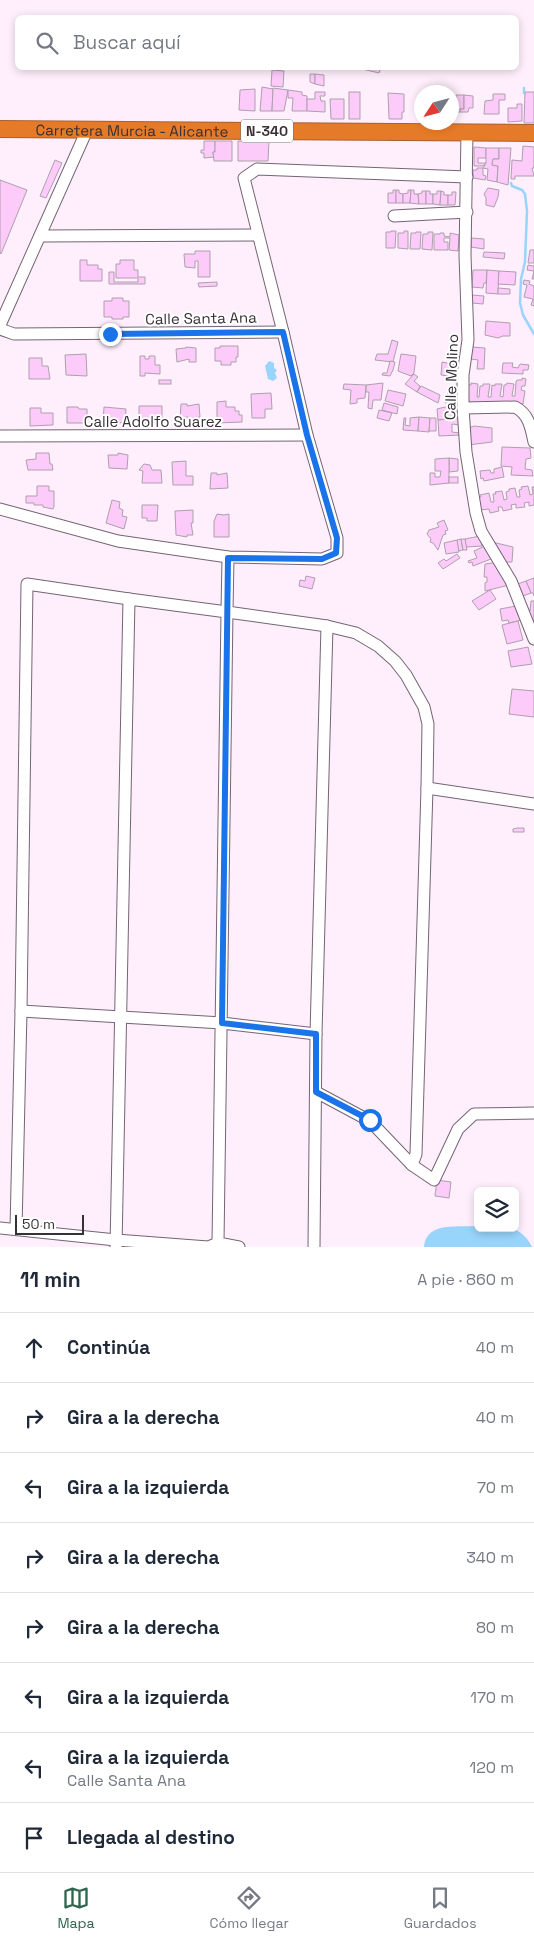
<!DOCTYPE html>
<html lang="es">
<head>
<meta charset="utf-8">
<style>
	:root { --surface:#fff; --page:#f6f6f7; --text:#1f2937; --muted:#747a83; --line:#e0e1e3; --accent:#2d664f }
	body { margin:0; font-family:"Space Grotesk",sans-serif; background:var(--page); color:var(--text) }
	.controls { position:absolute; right:15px; bottom:15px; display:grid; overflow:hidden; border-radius:8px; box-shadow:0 2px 8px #0003 }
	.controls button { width:45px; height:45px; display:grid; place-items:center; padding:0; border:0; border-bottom:1px solid var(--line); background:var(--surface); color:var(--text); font:25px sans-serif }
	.compass { position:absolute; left:414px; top:85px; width:45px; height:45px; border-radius:50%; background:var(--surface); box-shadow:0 2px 8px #0003; rotate:234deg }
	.scale { position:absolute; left:15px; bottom:12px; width:69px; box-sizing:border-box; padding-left:5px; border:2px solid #373136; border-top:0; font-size:14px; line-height:18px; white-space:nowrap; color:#373136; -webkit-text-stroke:4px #fff; paint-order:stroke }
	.stop { position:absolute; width:15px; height:15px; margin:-11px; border:4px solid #1a73e8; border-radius:50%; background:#fff }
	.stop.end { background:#1a73e8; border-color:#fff; box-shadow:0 1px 5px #0008 }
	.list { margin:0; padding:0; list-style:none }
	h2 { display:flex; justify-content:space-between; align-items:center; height:65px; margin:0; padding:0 20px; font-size:21px }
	h2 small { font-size:16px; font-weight:400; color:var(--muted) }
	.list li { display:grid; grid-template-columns:32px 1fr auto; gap:15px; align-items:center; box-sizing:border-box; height:70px; padding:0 20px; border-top:1px solid var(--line) }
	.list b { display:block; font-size:19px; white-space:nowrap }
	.list p { margin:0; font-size:16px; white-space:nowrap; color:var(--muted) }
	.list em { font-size:16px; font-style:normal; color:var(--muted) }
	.icon { flex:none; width:28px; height:28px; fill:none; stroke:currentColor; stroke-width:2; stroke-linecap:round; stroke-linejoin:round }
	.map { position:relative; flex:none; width:534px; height:1247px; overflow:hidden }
	.search { position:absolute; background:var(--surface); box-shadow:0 2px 8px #0003; left:15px; right:15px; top:15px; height:55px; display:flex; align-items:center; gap:12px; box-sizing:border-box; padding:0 18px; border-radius:8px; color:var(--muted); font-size:19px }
	.sheet { height:625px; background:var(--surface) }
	nav { display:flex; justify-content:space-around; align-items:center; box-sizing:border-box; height:70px; border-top:1px solid var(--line); background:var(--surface); font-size:14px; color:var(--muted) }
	nav a { display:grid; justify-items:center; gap:2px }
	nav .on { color:var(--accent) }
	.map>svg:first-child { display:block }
	.water { fill:#99d4fa }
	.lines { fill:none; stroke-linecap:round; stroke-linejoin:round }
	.stream { stroke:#99d4fa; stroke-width:2.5 }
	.building { fill:#fccbf9; stroke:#ae9fad }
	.minor-casing { stroke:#736572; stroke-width:13 }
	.highway-casing { stroke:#a8602e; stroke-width:18 }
	.minor { stroke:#fff; stroke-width:11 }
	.highway { stroke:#e57a29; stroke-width:16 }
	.route { stroke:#1a73e8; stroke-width:6 }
	.labels { text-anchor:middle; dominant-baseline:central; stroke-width:4; stroke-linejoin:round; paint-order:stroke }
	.shield { fill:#fff; stroke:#736f72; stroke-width:1 }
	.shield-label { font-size:14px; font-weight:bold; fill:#373136 }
	.street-label { font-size:15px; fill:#373136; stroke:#fff }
</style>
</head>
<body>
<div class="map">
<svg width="534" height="1247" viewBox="0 0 534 1247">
	<rect width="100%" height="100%" fill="#ffeffd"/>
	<g class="water">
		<polygon points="269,361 274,363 274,368 277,370 275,373 277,378 273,381 268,379 265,366"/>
		<path d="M 474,1226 L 478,1226 L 478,1228 C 501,1228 520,1222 532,1247 L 424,1247 C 426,1222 456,1227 474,1226 Z"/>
	</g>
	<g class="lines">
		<g class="stream">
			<polyline points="524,93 524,88"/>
			<polyline points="511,183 512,186 522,190 525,194 527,211 525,262 521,279 520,303 523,315 534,334"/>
		</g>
	</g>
	<g class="building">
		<polygon points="358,68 381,68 379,73"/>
		<polygon points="272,70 284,71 283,87 271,86"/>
		<polygon points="310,74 315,74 315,84 310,82"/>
		<polygon points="315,74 324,75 324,86 315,84"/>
		<polygon points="262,87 273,89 272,111 260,111"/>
		<polygon points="273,88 288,90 284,111 272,111"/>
		<polygon points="255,89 255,111 239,110 240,90"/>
		<polygon points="288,90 302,92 302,95 307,96 307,111 292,111 293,98 288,98"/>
		<polygon points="315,92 325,92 325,96 320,96 321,101 325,101 325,112 307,111 307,99 315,99"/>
		<rect x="349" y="92" width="11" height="27"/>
		<polygon points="525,92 534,92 534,123 524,123"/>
		<polygon points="388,93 404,94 404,112 402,112 402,119 389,119"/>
		<polygon points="493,94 505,94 505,100 499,100 499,114 484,114 485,101 493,100"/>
		<polygon points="456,95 464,95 464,109 460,109 460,112 456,112"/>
		<polygon points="464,95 473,96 473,108 469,108 468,112 460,112 460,109 464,109"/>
		<rect x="419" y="96" width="3" height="17"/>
		<polygon points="330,99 344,99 344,119 331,119"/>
		<polygon points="517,104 522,104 522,121 508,122 508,108 517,108"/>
		<polygon points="204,141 215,141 215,152 213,152 214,157 204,158 204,153 201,153 201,150 204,150"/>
		<polygon points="215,141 232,141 232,161 214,161 213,152 215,152"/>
		<polygon points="238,141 269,141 268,161 238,161"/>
		<polygon points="523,146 534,147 534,168 532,168 534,176 515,176 515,179 511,179 512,160 522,161"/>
		<polygon points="474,147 486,148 486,158 478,158 478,163 486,163 483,166 474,166"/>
		<polygon points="486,148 499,148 499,159 493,159 492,165 498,166 497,182 487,180 488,169 483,168 486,163"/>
		<polygon points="499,148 511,148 508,185 497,182 498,166 492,165 493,159 499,159"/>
		<polygon points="55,160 62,163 46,198 40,196"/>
		<polygon points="477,168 483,168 483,175 486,176 485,180 473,178 473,170 477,170"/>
		<polygon points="0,180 27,190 1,254 0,253"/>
		<polygon points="488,188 499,190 498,197 494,207 486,205 486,198 484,194"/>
		<polygon points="393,190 396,190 396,203 388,203 388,193 393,193"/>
		<polygon points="396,190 399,190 399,193 403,194 403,203 396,203"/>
		<polygon points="408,190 411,190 410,203 403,203 403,194 408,193"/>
		<polygon points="411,190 414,190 414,194 418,194 419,204 410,203"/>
		<polygon points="422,191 426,191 426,204 419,204 418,194 422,193"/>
		<polygon points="426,191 430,191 430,194 433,194 433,204 426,204"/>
		<polygon points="437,191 441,191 440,205 433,204 433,194 437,194"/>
		<polygon points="441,191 444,192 444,195 448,195 448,205 440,205"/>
		<polygon points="452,192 456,192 455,205 448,205 448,195 452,195"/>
		<polygon points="391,231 396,231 395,248 386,248 386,232 391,232"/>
		<polygon points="404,231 408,231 408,249 398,248 398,233 404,233"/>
		<polygon points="416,232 421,232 420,249 410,249 411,233 416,233"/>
		<polygon points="428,232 433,232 432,250 422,249 423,234 428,234"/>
		<polygon points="440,233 444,233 444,236 450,237 450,233 459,235 458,251 449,250 450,238 444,238 444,242 448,242 448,250 434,250 434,234 440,234"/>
		<polygon points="471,238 484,239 484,249 471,247"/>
		<polygon points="530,250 534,250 534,263 528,263"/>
		<polygon points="195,251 210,251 210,277 198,277 198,261 195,261 195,268 185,267 184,254 195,254"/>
		<polygon points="484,252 505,253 504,259 483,257"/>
		<polygon points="80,260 87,260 87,265 98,265 98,269 102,269 102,281 80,281"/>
		<polygon points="120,260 134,260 134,270 138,270 138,277 145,277 145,284 109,284 109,272 114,272 114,282 138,282 138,278 116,278 116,264 120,264"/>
		<polygon points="528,265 534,266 534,279 532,279 534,271 527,270"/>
		<polygon points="473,270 487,270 486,283 484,283 483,288 472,287"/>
		<polygon points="487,270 499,271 498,294 486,293"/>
		<polygon points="499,271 516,272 515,285 498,284"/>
		<polygon points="524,280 530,281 529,284 534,286 534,306 531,305 533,299 524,297 527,285 523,284"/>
		<polygon points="217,282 217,286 199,287 198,283"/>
		<polygon points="498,288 510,289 510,294 498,294"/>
		<polygon points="472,295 484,296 483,304 472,303"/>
		<polygon points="112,298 123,298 123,301 129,301 129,317 123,317 123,319 112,319 112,317 104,317 104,301 112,301"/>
		<polygon points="486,321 510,323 510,336 503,336 498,338 485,335"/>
		<polygon points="392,340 398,342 393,362 375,360 377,354 388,354"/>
		<polygon points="220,346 238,346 238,357 236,357 236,362 231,362 231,365 221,365 221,361 215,361 215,348 220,348"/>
		<polygon points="186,347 196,348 196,362 189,362 189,359 177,362 176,349 186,348"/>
		<polygon points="472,347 485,348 484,369 477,369 478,360 471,359"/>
		<polygon points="86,354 87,376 66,375 65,355"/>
		<polygon points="401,354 416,356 414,373 411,376 398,371"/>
		<polygon points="140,356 145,356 145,359 149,359 149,356 155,356 155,365 160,365 160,374 145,373 145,376 140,376"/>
		<polygon points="29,358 42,358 42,366 48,366 50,379 29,379"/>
		<polygon points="390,361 395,362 393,370 390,376 382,375 383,373 387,373"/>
		<polygon points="442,362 457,365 456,377 441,375"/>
		<polygon points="503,363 513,363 512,367 518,368 520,364 529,365 528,370 523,370 523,374 502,373"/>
		<polygon points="414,374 418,377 414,381 420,386 417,392 405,384"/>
		<polygon points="522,378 526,379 525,386 522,386 521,390 525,391 523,404 471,404 468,399 468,385 471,385 471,383 478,384 477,397 479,397 480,386 483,386 483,384 490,384 488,397 491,397 492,385 495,386 495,384 502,384 500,396 503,397 504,385 506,385 507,383 514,384 512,396 515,396 516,382 517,380 522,380"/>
		<rect x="159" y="380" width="12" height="4"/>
		<polygon points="383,383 381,400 373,400 372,409 368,408 369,392 366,392 366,385"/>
		<polygon points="344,384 366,385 365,398 357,399 357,403 350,404 351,390 343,389"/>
		<polygon points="421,386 440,395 438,403 417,392"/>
		<polygon points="388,390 406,394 403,406 385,401"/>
		<polygon points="448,392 459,397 458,400 445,403"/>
		<polygon points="271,393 272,409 265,409 265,418 252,418 251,394"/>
		<polygon points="226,401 226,407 235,407 235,411 239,411 239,415 242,415 242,422 217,423 217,402"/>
		<polygon points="384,403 398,407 397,414 382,410"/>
		<polygon points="181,404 187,404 187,406 199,404 200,417 188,419 188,417 180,418"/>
		<polygon points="139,406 162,406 162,424 154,424 154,426 149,426 149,424 139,424"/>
		<polygon points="67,407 78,407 79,409 87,409 87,423 67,423"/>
		<polygon points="104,407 126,409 125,423 103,422"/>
		<polygon points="445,407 460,408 459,418 438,420 437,409"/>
		<polygon points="30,408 41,408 41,413 53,413 53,425 30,426"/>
		<polygon points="379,410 392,413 389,421 377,418"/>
		<polygon points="419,417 418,431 403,430 404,418 406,418 405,425 410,426 410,418"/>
		<polygon points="419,417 430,418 429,432 418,431"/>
		<polygon points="430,418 436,418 436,431 429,431"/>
		<polygon points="459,418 460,425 452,424 452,432 460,433 460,435 439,436 438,420"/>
		<polygon points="474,426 492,428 492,442 468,445 469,428"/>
		<polygon points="502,447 530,448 531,458 526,459 525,469 532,470 533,476 511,475 512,467 501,466"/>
		<polygon points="36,453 49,453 50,464 52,464 53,470 28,470 26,460 36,459"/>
		<polygon points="118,453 128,455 127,469 109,468 108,455 118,455"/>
		<polygon points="449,458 458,459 458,471 449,472"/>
		<polygon points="449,458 449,483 430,485 430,473 435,473 435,477 440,477 441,471 435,471 435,459"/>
		<polygon points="186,461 186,476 193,476 193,485 173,485 172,462"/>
		<polygon points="144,464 150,465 152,470 161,470 162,483 142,483 143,471 139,470"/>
		<polygon points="502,467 504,477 484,481 483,478 481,479 480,471 490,470 491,473 494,473 494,469"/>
		<polygon points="211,473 217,473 217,475 227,473 228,488 210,489"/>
		<rect x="449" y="477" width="9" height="6"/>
		<polygon points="37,486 49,486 49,491 54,491 54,507 53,509 43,507 43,505 34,505 34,503 26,503 26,496 37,496"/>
		<polygon points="528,486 530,495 533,494 532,487 534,487 534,505 529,506 529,502 524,503 525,507 516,508 516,504 511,505 512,509 503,511 502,507 498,507 499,511 490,513 489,509 480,510 478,497 481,497 480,495 489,493 491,502 494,502 493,494 496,494 495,492 502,491 504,500 507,499 506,492 509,491 509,489 515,488 517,497 520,497 519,490 522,489 521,487"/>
		<polygon points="112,500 120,502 119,508 123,510 122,516 127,517 124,529 106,523"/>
		<polygon points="142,505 158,505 157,521 147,521 147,518 142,518"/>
		<polygon points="193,510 193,523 191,523 193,535 187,535 187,537 176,535 175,511"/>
		<polygon points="217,514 224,515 229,514 229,537 214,537 214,521"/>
		<polygon points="444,520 448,530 445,531 446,534 443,535 438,550 433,543 430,542 431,539 427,534 429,530 439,527 437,523"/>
		<polygon points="480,536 482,546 466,547 465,539"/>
		<polygon points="461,539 463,550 458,551 457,540"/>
		<polygon points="461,539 465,539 467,550 463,550"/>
		<polygon points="457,540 459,552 446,554 444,543"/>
		<polygon points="492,542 513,547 512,562 501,562"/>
		<polygon points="485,546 491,559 473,566 472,562 469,563 468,561 477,558 474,551"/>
		<polygon points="457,554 460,558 443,569 438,563 444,559 446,561"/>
		<polygon points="492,563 497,564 500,574 504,574 509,585 485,591 485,583 487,582 487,577 484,577 485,564"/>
		<polygon points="306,576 315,578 312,589 299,586 300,580 305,581"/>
		<polygon points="534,578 534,596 533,593 531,593 526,581"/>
		<polygon points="526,581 531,593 520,597 515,585"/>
		<polygon points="490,590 496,599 479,610 472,601"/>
		<polygon points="531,601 534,601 534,621 531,620 524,611 530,611"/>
		<polygon points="516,606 518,615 520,615 522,620 509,623 508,620 502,621 500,609"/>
		<polygon points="518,621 523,640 507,644 502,625"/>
		<polygon points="528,647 532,664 511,667 508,651"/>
		<polygon points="512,689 534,691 534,717 509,714"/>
		<polygon points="517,828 524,828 524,832 513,832 513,829"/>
		<polygon points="437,1180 451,1182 449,1198 435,1196"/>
	</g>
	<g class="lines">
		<defs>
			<g id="minor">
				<polyline points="467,132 465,255 468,340 463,375 463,408 466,452 476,513 481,531 511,581 534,639"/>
				<polyline points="394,216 467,212"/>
				<polyline points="40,236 257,235"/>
				<polyline points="0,325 87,130"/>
				<polyline points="0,329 14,334 283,332"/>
				<path d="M 463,408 L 515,407 C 529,414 531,428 534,442"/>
				<polyline points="0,436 307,435"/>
				<polyline points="0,509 118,541 228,557 322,559 337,553 337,538 307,435 283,332 244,178 257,169 467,177"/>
				<polyline points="228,557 227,612 327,626 356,633 378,646 395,661 406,675 424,707 428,724 427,788 534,804"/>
				<polyline points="427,788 416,1154 412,1165 434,1180 458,1129 474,1114 534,1113"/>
				<polyline points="21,1011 222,1023 316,1034"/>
				<polyline points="316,1092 370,1121 412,1165"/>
				<polyline points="0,1228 116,1240 208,1247 218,1243 218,1247"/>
				<polyline points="16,1229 21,1011 27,584 129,599"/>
				<polyline points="116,1247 129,599 227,612 218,1243 239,1247"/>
				<polyline points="314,1247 316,1034 327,626"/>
			</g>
			<g id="highway">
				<path id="s1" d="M 0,129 L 534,133"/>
			</g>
		</defs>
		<use href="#minor" class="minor-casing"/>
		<use href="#highway" class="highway-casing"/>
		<use href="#minor" class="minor"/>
		<use href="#highway" class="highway"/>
	</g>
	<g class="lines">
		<polyline class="route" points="110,334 283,332 307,435 337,538 336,553 322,559 228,558 222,1023 316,1034 316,1092 370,1120"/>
	</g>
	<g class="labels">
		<rect class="shield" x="241" y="119.5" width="52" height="23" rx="4"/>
		<g class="shield-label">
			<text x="267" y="131">N-340</text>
		</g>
		<g class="street-label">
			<text stroke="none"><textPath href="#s1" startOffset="132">Carretera Murcia - Alicante</textPath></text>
			<text transform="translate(201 318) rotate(-1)">Calle Santa Ana</text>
			<text transform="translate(451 377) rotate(-88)">Calle Molino</text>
			<text x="153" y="421">Calle Adolfo Suarez</text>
		</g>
	</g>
</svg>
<div class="controls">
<button><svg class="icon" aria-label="layers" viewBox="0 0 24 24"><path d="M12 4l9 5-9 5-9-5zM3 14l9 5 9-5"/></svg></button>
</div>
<svg class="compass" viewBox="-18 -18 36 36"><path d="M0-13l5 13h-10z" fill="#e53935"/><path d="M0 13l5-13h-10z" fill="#747a83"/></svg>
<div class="scale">50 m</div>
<div class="stop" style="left:370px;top:1120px"></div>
<div class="stop end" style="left:110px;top:334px"></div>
<div class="search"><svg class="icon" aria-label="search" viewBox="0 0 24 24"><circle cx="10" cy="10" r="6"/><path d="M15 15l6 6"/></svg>Buscar aquí</div>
</div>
<section class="sheet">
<h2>11 min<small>A pie · 860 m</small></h2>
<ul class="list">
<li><svg class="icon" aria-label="ahead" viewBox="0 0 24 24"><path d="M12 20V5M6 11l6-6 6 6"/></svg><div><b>Continúa</b></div><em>40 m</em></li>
<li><svg class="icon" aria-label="right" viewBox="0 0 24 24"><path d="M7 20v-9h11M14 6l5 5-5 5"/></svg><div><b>Gira a la derecha</b></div><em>40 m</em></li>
<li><svg class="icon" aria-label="left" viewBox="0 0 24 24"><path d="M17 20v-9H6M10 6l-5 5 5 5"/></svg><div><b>Gira a la izquierda</b></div><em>70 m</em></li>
<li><svg class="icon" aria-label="right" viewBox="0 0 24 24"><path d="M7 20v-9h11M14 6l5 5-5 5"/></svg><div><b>Gira a la derecha</b></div><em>340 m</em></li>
<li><svg class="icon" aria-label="right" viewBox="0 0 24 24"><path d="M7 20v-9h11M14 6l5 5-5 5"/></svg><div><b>Gira a la derecha</b></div><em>80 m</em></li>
<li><svg class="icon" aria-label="left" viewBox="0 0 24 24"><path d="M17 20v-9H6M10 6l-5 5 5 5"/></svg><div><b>Gira a la izquierda</b></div><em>170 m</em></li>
<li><svg class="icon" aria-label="left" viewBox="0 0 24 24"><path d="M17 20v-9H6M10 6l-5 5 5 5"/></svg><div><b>Gira a la izquierda</b><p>Calle Santa Ana</p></div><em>120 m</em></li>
<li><svg class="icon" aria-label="arrive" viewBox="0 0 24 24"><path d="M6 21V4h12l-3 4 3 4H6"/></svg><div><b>Llegada al destino</b></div></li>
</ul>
</section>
<nav>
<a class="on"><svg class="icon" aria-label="map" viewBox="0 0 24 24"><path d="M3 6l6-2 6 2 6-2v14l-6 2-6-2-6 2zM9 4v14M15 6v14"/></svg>Mapa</a>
<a><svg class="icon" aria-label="directions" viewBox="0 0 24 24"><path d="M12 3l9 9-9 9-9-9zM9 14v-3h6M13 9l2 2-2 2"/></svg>Cómo llegar</a>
<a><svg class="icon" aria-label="saved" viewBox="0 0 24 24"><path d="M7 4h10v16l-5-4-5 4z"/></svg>Guardados</a>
</nav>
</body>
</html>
